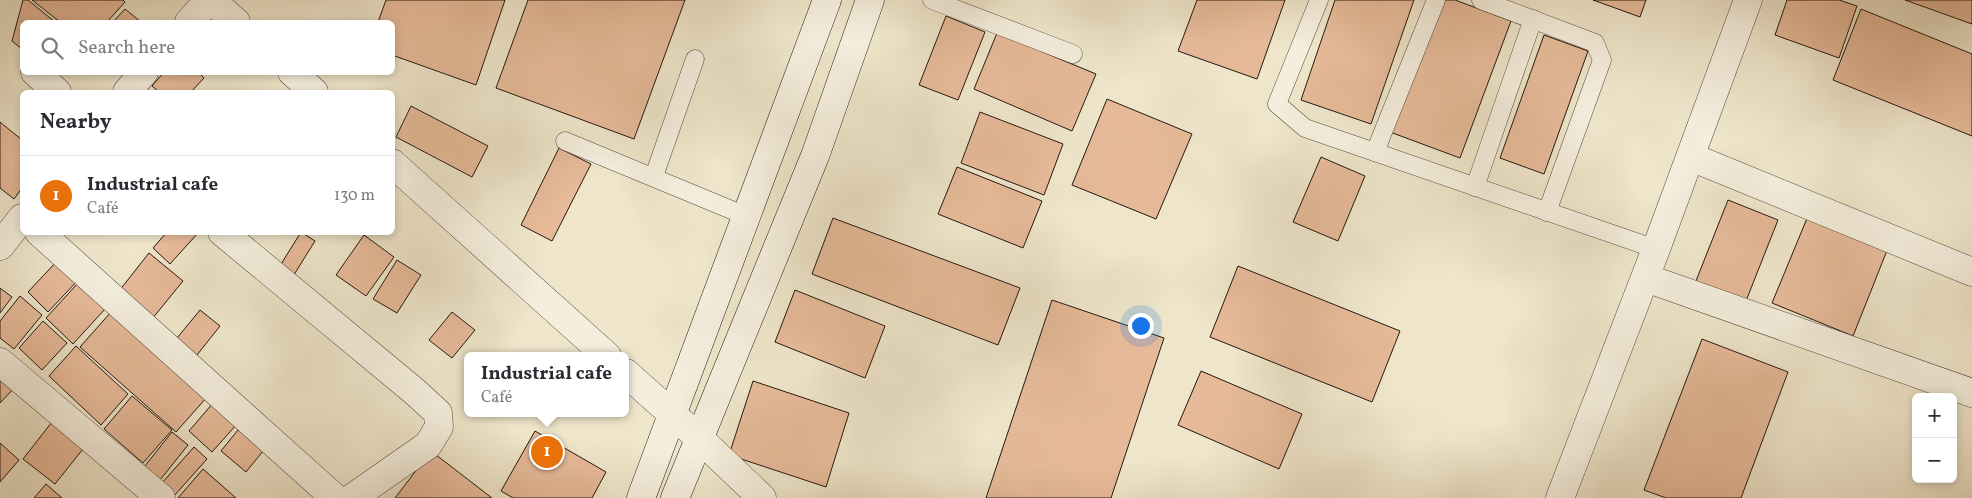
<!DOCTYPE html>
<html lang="en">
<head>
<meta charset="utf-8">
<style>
	:root { --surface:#fff; --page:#f7f7f7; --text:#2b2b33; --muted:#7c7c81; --line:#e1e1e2; --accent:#111827 }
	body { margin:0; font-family:Vollkorn,serif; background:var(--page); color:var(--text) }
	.controls { position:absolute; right:15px; bottom:15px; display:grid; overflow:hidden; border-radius:8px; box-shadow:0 2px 8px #0003 }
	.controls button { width:45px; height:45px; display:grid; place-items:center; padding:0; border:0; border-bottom:1px solid var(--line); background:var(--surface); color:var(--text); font:25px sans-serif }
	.you { position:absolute; left:1140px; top:325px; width:18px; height:18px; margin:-12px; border:4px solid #fff; border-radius:50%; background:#1a73e8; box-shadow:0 0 0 8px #1a73e833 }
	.badge { display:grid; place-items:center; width:32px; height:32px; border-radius:50%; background:var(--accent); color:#fff; font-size:16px; font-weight:700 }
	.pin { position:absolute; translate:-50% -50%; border:2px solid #fff; box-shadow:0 1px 5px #0006 }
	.popup { position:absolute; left:464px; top:352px; width:165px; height:65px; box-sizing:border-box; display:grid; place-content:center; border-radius:8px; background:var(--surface); filter:drop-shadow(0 1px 4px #0005); font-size:16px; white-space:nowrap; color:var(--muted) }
	.popup b { font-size:19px; color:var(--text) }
	.popup::after { content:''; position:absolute; left:50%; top:100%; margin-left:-10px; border:10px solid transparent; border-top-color:var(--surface) }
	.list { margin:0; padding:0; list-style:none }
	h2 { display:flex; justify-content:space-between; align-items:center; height:65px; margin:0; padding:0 20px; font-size:21px }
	h2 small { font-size:16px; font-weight:400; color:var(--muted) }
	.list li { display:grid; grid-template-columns:32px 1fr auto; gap:15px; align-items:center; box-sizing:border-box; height:80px; padding:0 20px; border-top:1px solid var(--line) }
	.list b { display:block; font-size:19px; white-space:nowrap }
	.list p { margin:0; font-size:16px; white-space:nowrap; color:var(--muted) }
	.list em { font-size:16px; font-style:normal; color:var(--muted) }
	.icon { flex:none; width:28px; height:28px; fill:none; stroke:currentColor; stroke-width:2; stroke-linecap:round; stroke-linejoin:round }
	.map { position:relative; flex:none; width:1972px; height:498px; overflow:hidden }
	.search { position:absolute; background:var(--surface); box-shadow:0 2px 8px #0003; left:20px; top:20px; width:375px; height:55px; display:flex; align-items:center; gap:12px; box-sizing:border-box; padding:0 18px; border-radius:8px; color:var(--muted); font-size:19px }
	.panel { position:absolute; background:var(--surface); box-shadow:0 2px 8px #0003; left:20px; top:90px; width:375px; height:145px; border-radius:8px }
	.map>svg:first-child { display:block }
	.building { fill:#e6ba99; stroke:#251810 }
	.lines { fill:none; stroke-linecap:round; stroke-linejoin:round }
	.lane-casing { stroke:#574b3e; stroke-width:19 }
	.street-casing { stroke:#574b3e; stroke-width:29 }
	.secondary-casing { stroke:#251810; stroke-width:29 }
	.lane { stroke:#f4eedd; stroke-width:18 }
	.street { stroke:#f4eedd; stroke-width:28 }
	.secondary { stroke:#f4eedd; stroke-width:28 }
</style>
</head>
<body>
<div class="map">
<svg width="1972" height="498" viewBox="0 0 1972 498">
	<rect width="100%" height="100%" fill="#eee5ca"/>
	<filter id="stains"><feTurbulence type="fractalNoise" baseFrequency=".004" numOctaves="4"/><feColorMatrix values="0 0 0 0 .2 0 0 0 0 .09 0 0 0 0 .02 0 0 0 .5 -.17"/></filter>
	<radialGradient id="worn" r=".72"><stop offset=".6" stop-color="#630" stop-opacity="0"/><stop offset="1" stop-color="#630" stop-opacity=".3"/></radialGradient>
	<g class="building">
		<polygon points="23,0 28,0 55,22 22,22 22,49 12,41"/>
		<polygon points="32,0 123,0 125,2 107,22 60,22"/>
		<polygon points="386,0 505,0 476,85 392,55 392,22 378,22"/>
		<polygon points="528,0 685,0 634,139 496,88"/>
		<polygon points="1197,0 1285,0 1257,79 1178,51"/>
		<polygon points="1335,0 1414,0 1371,124 1301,100"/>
		<polygon points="1439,0 1455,0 1511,21 1460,158 1390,132"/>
		<polygon points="1593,0 1646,0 1640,17"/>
		<polygon points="1787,0 1839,0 1857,6 1839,58 1775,35"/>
		<polygon points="1905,0 1972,0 1972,24"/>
		<polygon points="125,9 141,22 113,22"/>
		<polygon points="1861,9 1972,54 1972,136 1833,80"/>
		<polygon points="946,16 985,32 958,100 919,85"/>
		<polygon points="997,33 1096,74 1072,131 974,89"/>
		<polygon points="1544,35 1588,51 1544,174 1500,158"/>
		<polygon points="164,72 198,72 204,78 191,92 159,92 152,86"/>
		<polygon points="1107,99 1192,134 1156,219 1072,185"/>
		<polygon points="411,106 488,146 472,177 396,137"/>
		<polygon points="980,112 1063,144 1044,195 961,163"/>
		<polygon points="0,122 22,140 22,188 14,199 0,188"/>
		<polygon points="559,148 591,164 552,241 521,225"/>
		<polygon points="1321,157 1365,176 1338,241 1293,222"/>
		<polygon points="957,167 1042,201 1023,248 938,214"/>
		<polygon points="1728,200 1778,220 1744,306 1694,286"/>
		<polygon points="1808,216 1888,248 1853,336 1772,303"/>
		<polygon points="833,218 1020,288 998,345 812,274"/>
		<polygon points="167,232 198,233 170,264 153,248"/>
		<polygon points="301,232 315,241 292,278 278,269"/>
		<polygon points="364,235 394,257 366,296 336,275"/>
		<polygon points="149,253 183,281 152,319 119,291"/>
		<polygon points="397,260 421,275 397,313 373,299"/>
		<polygon points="57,261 78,280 48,312 28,292"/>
		<polygon points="1238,266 1400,331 1372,402 1210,337"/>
		<polygon points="78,283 106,308 73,344 46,318"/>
		<polygon points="0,288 12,297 0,313"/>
		<polygon points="795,290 885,326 865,378 775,342"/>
		<polygon points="20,296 42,315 14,349 0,338 0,321"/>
		<polygon points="1052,300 1164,338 1111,498 986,498"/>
		<polygon points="200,310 220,326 193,360 173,343"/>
		<polygon points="111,312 207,397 176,432 80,347"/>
		<polygon points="452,312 475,330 452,358 429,340"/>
		<polygon points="43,321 67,343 42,370 19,348"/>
		<polygon points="1702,339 1788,372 1741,498 1666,498 1644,490"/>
		<polygon points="76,346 128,394 101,425 49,376"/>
		<polygon points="1201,371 1302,414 1279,469 1178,425"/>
		<polygon points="6,375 17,385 0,403 0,381"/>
		<polygon points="753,381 849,413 826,487 729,455"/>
		<polygon points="132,396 172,430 143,463 104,429"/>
		<polygon points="213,403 237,424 212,452 189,431"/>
		<polygon points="55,418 87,444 55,484 23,459"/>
		<polygon points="242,425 268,445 246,472 221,451"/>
		<polygon points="535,431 606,472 592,498 513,498 501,491"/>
		<polygon points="172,432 188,445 160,480 144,467"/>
		<polygon points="0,443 19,460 0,482"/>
		<polygon points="194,447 207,459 174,496 161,484"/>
		<polygon points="431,451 492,498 395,498"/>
		<polygon points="203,469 236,498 178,498"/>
		<polygon points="46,484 62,498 34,498"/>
	</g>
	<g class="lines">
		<defs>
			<g id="lane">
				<polyline points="932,0 1073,54"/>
				<polyline points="1319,0 1277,104 1305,128 1656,249"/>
				<polyline points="1481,0 1595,43 1602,60 1547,212"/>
				<polyline points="565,141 746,216"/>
				<polyline points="1375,152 1436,0"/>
				<polyline points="654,176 695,59"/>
				<polyline points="1475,187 1533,19"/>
			</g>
			<g id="street">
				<polyline points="211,0 236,22"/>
				<polyline points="189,22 209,0"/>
				<polyline points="35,72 57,92"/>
				<polyline points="292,72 314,92"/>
				<polyline points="127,92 144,72"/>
				<polyline points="1691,157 1972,272"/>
				<polyline points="392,163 607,356"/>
				<polyline points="39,232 335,498"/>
				<polyline points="222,232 414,391 438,413 439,427 428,445 352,498"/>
				<polyline points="0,246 22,218"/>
				<polyline points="1646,278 1972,393"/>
				<polyline points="0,362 161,498"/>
				<polyline points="626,373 699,438 762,498"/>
				<polyline points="1560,498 1656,249 1748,0"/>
			</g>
			<g id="secondary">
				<polyline points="641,498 827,0"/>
				<polyline points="675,498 815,156 870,0"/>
			</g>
		</defs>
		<use href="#lane" class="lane-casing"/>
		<use href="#street" class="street-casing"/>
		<use href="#secondary" class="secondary-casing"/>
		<use href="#lane" class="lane"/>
		<use href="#street" class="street"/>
		<use href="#secondary" class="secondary"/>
	</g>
	<rect width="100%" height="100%" filter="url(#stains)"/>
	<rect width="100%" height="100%" fill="url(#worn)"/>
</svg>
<div class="controls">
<button>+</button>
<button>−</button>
</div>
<div class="you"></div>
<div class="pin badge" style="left:547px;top:452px;background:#e8710a">1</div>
<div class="popup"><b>Industrial cafe</b>Café</div>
<div class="search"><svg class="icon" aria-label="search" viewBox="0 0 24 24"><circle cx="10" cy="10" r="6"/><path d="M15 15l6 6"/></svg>Search here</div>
<section class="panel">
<h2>Nearby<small></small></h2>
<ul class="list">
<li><span class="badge" style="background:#e8710a">1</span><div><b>Industrial cafe</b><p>Café</p></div><em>130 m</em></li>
</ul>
</section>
</div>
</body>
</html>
